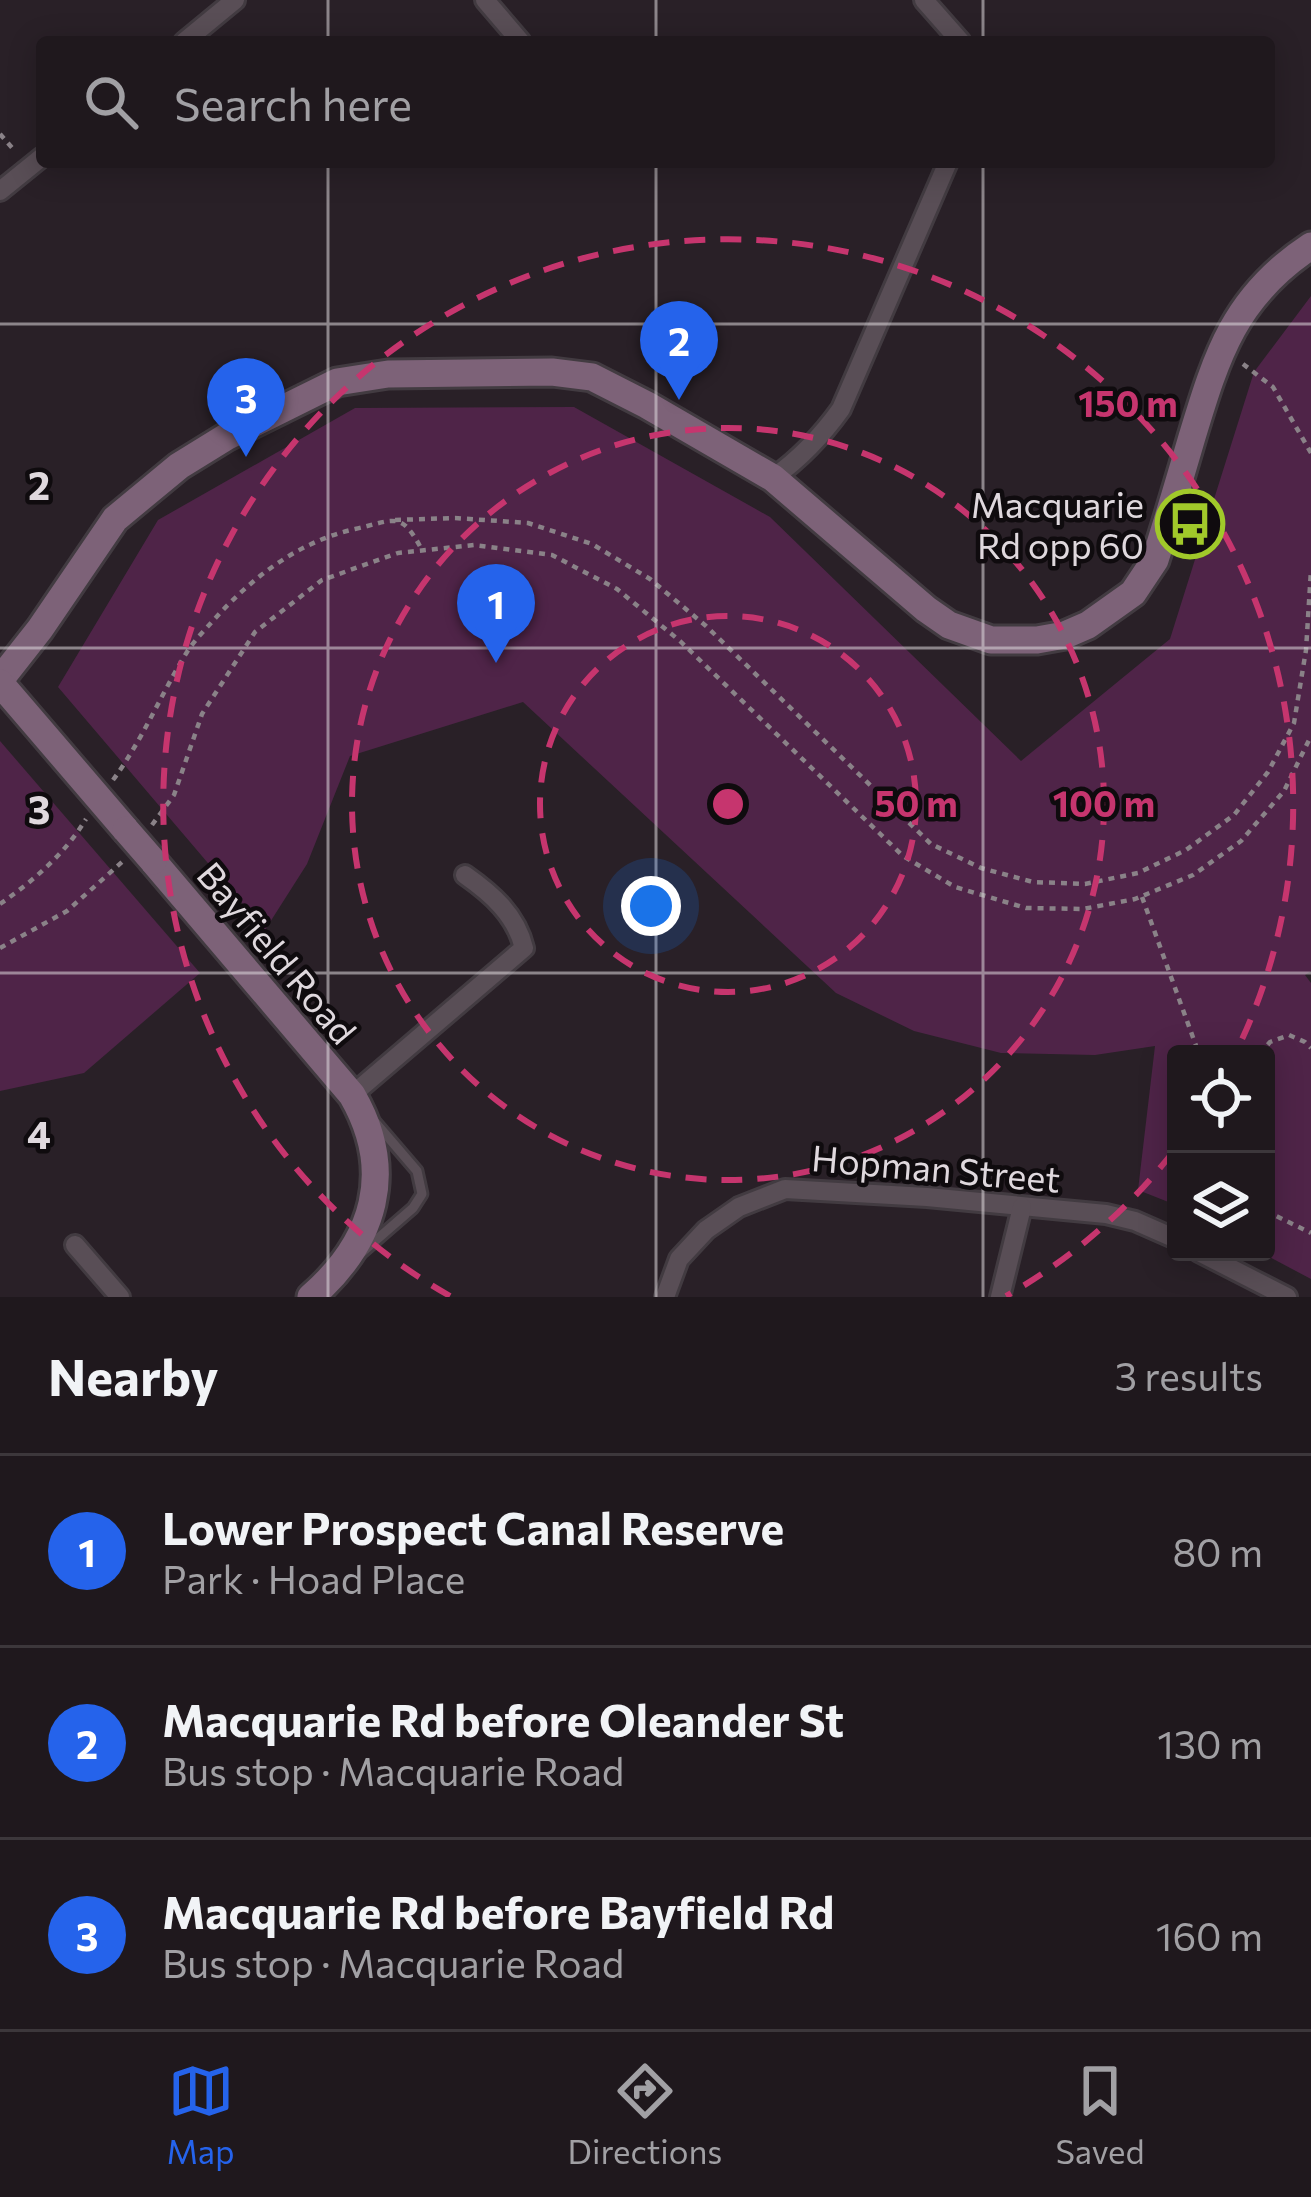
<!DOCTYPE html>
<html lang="en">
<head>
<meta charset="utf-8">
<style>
	:root { --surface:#1f181d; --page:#272126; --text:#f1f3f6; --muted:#a1a0a4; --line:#3c373b; --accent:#2563eb }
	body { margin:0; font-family:Commissioner,sans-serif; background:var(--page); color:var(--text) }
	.controls { position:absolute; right:36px; bottom:36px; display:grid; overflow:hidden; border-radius:12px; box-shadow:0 6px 30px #0003 }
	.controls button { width:108px; height:108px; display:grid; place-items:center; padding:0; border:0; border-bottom:3px solid var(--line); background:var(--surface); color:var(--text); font:60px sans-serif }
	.you { position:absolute; left:651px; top:906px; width:42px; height:42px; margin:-30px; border:9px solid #fff; border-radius:50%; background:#1a73e8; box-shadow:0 0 0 18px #1a73e833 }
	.badge { display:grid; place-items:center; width:78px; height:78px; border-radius:50%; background:var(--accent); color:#fff; font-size:39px; font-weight:700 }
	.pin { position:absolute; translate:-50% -99px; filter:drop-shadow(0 3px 6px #0008) }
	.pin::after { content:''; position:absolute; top:63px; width:42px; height:36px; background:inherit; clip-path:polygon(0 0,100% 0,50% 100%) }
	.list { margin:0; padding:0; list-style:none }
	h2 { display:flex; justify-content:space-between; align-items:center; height:156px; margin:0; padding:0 48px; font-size:51px }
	h2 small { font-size:39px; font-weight:400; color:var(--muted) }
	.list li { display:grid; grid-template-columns:78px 1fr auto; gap:36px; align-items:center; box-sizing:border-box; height:192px; padding:0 48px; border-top:3px solid var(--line) }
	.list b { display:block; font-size:45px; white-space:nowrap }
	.list p { margin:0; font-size:39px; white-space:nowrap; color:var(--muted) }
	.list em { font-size:39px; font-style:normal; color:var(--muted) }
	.icon { flex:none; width:66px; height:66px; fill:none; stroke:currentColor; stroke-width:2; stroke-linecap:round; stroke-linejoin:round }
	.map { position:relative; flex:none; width:1311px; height:1297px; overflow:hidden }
	.search { position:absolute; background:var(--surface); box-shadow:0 6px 30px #0003; left:36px; right:36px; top:36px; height:132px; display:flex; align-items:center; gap:30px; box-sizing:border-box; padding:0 42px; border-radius:12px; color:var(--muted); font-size:45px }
	.sheet { height:732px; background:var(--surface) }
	nav { display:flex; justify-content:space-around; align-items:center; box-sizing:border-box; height:168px; border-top:3px solid var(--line); background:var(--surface); font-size:33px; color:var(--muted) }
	nav a { display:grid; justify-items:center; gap:6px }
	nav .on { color:var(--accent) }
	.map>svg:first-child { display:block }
	.green { fill:#4f2448 }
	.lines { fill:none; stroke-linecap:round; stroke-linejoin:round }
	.lane-casing { stroke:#423b41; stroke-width:15 }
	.street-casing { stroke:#423b41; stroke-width:24 }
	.secondary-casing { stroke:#423b41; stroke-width:33 }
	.path { stroke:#8a8288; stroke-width:4.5; stroke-dasharray:6 6; stroke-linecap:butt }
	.lane { stroke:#594e56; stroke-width:9 }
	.street { stroke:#594e56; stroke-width:18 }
	.secondary { stroke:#7d6278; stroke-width:27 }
	.secondary-bridge-casing { stroke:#423b41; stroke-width:33; stroke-linecap:butt }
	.secondary-bridge { stroke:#7d6278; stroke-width:27 }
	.grid { fill:none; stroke:#dfd8dd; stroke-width:3; stroke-opacity:0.55 }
	.ring { fill:none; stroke:#c6356e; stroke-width:6; stroke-dasharray:21 15 }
	.labels { text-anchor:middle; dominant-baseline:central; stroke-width:9; stroke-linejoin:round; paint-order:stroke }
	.poi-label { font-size:36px; fill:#dfd8dd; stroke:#0f0b0e; text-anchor:end }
	.street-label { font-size:36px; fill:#dfd8dd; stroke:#0f0b0e }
	.grid-label { font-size:39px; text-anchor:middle; font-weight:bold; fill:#dfd8dd; stroke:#0f0b0e; stroke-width:9; stroke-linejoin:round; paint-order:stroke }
	.centre { fill:#c6356e; stroke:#0f0b0e; stroke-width:6 }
	.ring-label { font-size:36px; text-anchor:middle; font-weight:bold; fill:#c6356e; stroke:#0f0b0e; stroke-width:9; stroke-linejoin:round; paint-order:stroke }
</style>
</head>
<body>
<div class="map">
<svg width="1311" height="1297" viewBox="0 0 1311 1297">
	<rect width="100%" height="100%" fill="#292027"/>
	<g class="green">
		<polygon points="1311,296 1311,971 1305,975 1311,983 1311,1279 1260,1252 1266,1252 1266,1054 1176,1054 1176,1205 1138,1190 1155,1046 1095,1055 1001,1053 914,1031 836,993 523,702 350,756 307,864 265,930 58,687 158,520 355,408 574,407 770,517 1021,761 1170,639 1254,372"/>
		<polygon points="0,741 200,973 84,1073 0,1091"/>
	</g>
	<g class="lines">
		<defs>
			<polyline id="lane" points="360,1254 413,1208 422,1194 417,1171 375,1122"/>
			<g id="street">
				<polyline points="485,0 521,42"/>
				<polyline points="924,0 961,42"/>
				<polyline points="184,42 235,0"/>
				<polyline points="0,191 42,157"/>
				<path d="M 773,478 C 801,458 821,437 841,409 L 948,162"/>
				<path d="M 352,1095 L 524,948 C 516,915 492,894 465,875"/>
				<polyline points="75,1245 120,1297"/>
				<polyline points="1199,1252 1287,1297"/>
				<polyline points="665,1297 679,1259 706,1230 739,1207 785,1189 927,1197 1106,1214 1135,1221 1176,1239"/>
				<polyline points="1000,1297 1022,1207"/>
			</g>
			<g id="secondary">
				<path d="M 0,680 L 40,629 L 115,519 L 179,466 L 226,437 L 337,382 L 388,374 L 552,372 L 592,377 L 647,405 L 773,478 L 926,609 L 949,625 L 991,640 L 1037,640 L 1065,635 L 1088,625 L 1133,593 L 1155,560 C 1168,519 1180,478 1192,437 C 1217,354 1235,296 1311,246"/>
				<polyline points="0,683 126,830"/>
				<path d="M 153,861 L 352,1095 C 396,1171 375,1241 311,1297"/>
			</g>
		</defs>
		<use href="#lane" class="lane-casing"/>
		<use href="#street" class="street-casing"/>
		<use href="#secondary" class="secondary-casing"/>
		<g class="path">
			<polyline points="0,134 14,150"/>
			<polyline points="1243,364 1273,387 1311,453"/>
			<polyline points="395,520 455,518 528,523 592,544 650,579 706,626 931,844 981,868 1033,882 1085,884 1138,873 1186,850 1234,815 1268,772 1294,723 1306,650 1311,570"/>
			<path d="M 113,780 C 143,739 161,694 187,652 C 194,641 203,632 211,623 C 250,579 297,542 355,529 C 395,520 401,510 422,550"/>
			<polyline points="152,825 174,795 202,714 255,632 322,580 398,553 474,545 552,555 617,589 680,641 903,856 955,887 1026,908 1083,909 1135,899 1193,875 1241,841 1284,791 1311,736"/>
			<polyline points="1142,897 1199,1054"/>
			<path d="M 0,904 C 33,881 65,854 86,819"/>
			<polyline points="0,948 67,911 122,862"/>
			<polyline points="1260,1054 1270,1042 1289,1035 1305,1042 1311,1048"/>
			<polyline points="1266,1211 1311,1233"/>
		</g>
		<use href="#lane" class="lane"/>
		<use href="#street" class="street"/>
		<use href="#secondary" class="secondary"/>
		<defs>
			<polyline id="secondary-bridge" points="126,830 153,861"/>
		</defs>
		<use href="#secondary-bridge" class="secondary-bridge-casing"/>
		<use href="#secondary-bridge" class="secondary-bridge"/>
	</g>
	<path class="grid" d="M 328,0 L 328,42M 656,0 L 656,42M 983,0 L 983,42M 328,162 L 328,1297M 656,162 L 656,1297M 983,162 L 983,1297M 0,324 L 1311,324M 0,648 L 1311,648M 0,973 L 1311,973"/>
	<g class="ring">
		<circle cx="728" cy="804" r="188"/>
		<circle cx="728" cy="804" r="376"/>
		<path d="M1173 1152A565 565 0 0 1 1006 1296M450 1296A565 565 0 1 1 1236 1052"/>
	</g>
	<defs>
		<symbol id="bus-ring" viewBox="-11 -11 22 22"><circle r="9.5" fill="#0f0b0e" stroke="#a1c92a" stroke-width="1.5"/><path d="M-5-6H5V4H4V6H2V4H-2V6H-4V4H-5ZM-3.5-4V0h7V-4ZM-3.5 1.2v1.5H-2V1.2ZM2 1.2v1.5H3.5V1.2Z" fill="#a1c92a"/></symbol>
	</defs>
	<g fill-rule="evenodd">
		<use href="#bus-ring" x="1152" y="486" width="76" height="76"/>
	</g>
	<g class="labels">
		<g class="poi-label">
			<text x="1144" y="503">Macquarie<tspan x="1144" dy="41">Rd opp 60</tspan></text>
		</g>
		<g class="street-label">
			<text transform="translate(278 952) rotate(50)">Bayfield Road</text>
			<text transform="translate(936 1167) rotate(5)">Hopman Street</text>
		</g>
	</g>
	<g class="grid-label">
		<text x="39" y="500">2</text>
		<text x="39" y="824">3</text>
		<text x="39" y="1149">4</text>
	</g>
	<circle cx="728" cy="804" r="18" class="centre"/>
	<g class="ring-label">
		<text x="1128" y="417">150 m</text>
		<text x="916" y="817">50 m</text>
		<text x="1104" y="817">100 m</text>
	</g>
</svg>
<div class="controls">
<button><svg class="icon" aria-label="locate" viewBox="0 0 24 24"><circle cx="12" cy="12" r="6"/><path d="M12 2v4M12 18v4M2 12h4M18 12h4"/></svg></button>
<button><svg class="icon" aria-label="layers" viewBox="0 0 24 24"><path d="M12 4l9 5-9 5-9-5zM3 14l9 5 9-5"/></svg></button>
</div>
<div class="you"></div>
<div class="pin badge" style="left:496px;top:663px">1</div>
<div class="pin badge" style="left:679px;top:400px">2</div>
<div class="pin badge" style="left:246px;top:457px">3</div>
<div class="search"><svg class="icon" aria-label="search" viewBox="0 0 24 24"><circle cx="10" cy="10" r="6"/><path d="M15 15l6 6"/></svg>Search here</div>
</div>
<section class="sheet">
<h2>Nearby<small>3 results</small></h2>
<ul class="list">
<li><span class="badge">1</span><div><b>Lower Prospect Canal Reserve</b><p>Park · Hoad Place</p></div><em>80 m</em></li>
<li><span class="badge">2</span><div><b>Macquarie Rd before Oleander St</b><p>Bus stop · Macquarie Road</p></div><em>130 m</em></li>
<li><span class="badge">3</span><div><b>Macquarie Rd before Bayfield Rd</b><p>Bus stop · Macquarie Road</p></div><em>160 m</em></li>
</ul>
</section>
<nav>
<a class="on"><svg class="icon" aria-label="map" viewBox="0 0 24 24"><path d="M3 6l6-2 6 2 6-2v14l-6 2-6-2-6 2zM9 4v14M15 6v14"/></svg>Map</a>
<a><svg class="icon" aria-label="directions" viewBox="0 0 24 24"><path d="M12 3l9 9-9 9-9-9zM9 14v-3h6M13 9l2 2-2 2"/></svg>Directions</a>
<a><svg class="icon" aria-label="saved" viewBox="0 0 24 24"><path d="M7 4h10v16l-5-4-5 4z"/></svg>Saved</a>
</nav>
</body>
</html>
